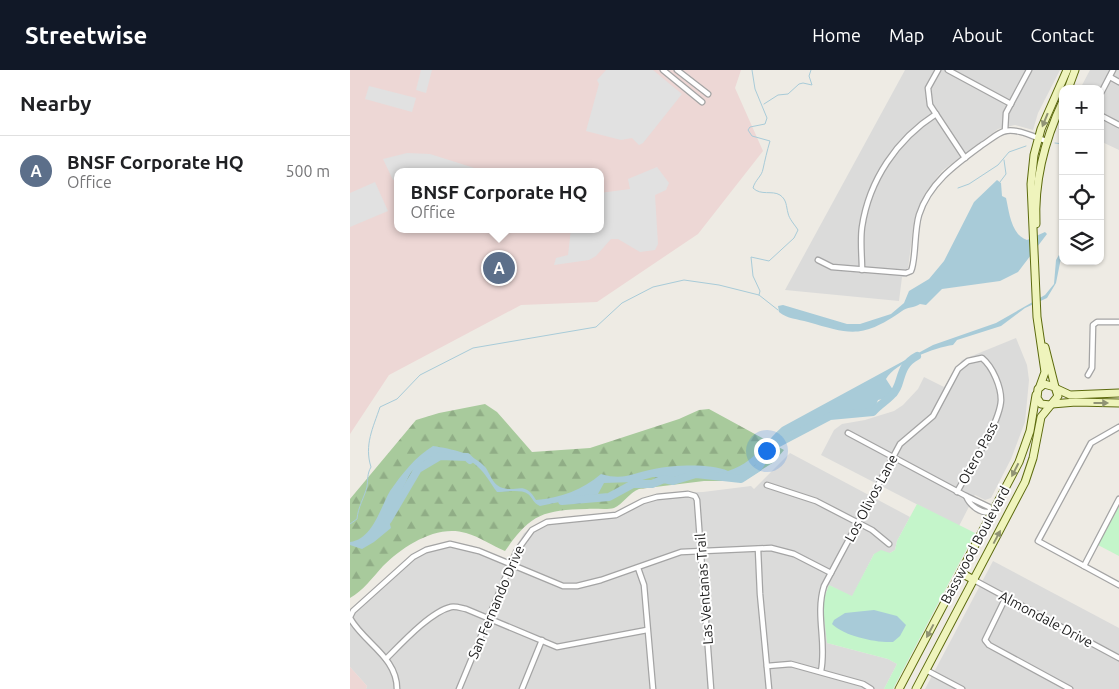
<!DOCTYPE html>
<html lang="en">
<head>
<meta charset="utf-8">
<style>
	:root { --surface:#fff; --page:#f2f2f2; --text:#202124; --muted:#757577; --line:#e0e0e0; --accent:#111827 }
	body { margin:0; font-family:Ubuntu,sans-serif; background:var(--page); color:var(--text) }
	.controls { position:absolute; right:15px; top:15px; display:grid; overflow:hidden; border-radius:10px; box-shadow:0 1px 4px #0004 }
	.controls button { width:45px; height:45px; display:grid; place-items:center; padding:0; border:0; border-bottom:1px solid var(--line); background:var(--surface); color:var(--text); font:25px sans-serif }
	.you { position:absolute; left:416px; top:380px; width:18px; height:18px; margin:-12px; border:4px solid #fff; border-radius:50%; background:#1a73e8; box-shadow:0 0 0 8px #1a73e833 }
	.badge { display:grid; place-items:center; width:32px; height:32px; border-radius:50%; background:var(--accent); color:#fff; font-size:16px; font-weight:700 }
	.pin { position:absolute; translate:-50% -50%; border:2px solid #fff; box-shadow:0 1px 5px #0006 }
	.popup { position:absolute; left:44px; top:98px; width:210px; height:65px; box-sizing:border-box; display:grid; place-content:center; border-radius:10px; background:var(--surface); filter:drop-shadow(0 1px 4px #0005); font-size:16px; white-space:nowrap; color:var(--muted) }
	.popup b { font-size:19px; color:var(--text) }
	.popup::after { content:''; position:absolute; left:50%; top:100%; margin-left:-10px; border:10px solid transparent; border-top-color:var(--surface) }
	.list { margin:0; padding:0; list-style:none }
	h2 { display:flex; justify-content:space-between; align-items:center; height:65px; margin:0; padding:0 20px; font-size:21px }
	h2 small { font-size:16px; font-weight:400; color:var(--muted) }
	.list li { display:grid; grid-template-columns:32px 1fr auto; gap:15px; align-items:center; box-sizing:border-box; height:70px; padding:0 20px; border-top:1px solid var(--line) }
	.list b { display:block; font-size:19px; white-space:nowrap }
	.list p { margin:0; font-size:16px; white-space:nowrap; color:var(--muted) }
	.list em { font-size:16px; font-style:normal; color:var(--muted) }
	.icon { flex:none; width:28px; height:28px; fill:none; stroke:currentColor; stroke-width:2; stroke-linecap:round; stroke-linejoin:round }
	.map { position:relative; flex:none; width:769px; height:619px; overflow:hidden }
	header { display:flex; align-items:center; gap:30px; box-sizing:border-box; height:70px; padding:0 25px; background:var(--accent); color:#fff }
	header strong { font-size:24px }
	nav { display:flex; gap:28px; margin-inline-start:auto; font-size:18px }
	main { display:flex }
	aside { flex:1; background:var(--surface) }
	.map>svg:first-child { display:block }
	.residential { fill:#dbdbda }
	.commercial { fill:#edd7d5; fill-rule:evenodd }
	.forest { fill:url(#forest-firs) }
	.park { fill:#c4f5ca }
	.parking { fill:#e1e1e1 }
	.water { fill:#a8cbd8 }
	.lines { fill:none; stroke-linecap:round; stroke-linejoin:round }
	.stream { stroke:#a8cbd8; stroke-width:1 }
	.river { stroke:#a8cbd8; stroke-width:8 }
	.street-casing { stroke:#a4a4a4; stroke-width:7 }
	.secondary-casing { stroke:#5d6b0e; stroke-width:9 }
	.street { stroke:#fff; stroke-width:4.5 }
	.secondary { stroke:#eff4bc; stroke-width:7 }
	.oneway { fill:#909374 }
	.labels { text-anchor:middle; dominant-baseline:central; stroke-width:4; stroke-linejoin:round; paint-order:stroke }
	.street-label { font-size:14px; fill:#1d1d1d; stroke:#fff }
</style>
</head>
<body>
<header>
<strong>Streetwise</strong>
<nav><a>Home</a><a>Map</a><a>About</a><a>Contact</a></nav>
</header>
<main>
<aside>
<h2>Nearby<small></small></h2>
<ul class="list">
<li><span class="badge" style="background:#5c6f8a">A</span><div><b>BNSF Corporate HQ</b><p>Office</p></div><em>500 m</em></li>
</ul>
</aside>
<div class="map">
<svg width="769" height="619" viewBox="0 0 769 619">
	<defs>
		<pattern id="forest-firs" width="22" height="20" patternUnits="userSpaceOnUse" patternTransform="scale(1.25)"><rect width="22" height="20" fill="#a8ca9c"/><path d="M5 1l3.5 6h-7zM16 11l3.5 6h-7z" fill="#90ad86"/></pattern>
	</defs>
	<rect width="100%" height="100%" fill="#eeebe4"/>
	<g class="residential">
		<polygon points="555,0 710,0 688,43 683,60 665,55 648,59 592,101 575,123 563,159 557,207 552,207 549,231 435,220"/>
		<polygon points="740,0 769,0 769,80 750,71 750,19 730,19"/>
		<polygon points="666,268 677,295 679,310 675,352 661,389 641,428 635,430 625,425 609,456 471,385 484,360 492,354 515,350 544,341 553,335 568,319 574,307 594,317 612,290"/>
		<polygon points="440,383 560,447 547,471 545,480 540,483 524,484 502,527 479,515 474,528 477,573 538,589 547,594 534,619 16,619 17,616 0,597 0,539 68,481 82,475 102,472 123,476 158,491 174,463 194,450 216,447 253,446 274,439 292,429 311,423 353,422 401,416 404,419"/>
		<polygon points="643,491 769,558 769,619 575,619"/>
	</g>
	<g class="commercial">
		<path d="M 0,0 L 391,0 L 385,18 L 413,81 L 348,164 L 247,232 L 171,235 L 39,305 L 0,364 ZM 48,102 L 250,102 L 250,159 L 48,159 Z"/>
		<polygon points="0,597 17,616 16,619 0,619"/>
	</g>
	<path class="forest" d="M 135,334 L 147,342 L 182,382 L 240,378 L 329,349 L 349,340 L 359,339 L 434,380 L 424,392 L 394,411 L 354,411 L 289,419 C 279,423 273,434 264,438 C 257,440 244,438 237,439 C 192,440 180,445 155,481 C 143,476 130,467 116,463 C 87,454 53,476 33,496 C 23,507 13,521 0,528 L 0,429 L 66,350 L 89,343 Z"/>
	<g class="park">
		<polygon points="567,434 625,463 543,619 534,619 547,594 538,589 477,573 473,538 474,528 479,515 502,526 524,484 531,480 540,483 545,480 547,471"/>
		<polygon points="769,436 769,486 748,475"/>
	</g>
	<g class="parking">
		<polygon points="71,0 82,0 76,23 66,20"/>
		<polygon points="256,0 303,0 332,24 293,73 289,75 282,68 271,70 236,61 249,14 247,10"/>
		<polygon points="19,16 66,28 62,42 15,29"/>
		<polygon points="57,83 80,84 137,102 100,102 83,98 81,102 48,102 48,109 43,110 33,89"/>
		<polygon points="307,97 319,113 316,120 305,125 308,174 305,180 290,182 268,169 261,169 246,186 239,190 204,195 206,188 218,185 221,159 250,159 250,123 280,119 278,109"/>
		<polygon points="25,112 38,141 0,157 0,123"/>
	</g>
	<g class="water">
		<path d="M 647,110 L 651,113 L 652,126 L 656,128 C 659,141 661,165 677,170 L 695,162 L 697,164 L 668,202 L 650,211 L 592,219 L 576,235 L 570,234 C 564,238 557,237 552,241 C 513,268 502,265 458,252 C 448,249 437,249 429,242 L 428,236 L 433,235 L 497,254 L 510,254 L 541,244 L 554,233 L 559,221 L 579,209 L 594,191 L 624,132 Z"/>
		<path d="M 713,178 L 706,213 L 697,228 L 675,238 L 651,256 L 607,270 L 603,275 C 585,277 545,293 536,309 L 547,326 L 528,330 L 524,340 L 476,348 L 442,362 L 417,377 L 409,392 L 391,407 L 347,402 L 319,408 L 303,407 L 285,412 L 254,413 L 248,424 L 190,436 C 183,433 183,428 178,424 C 171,419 156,422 147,422 C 141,414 136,404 128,397 C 109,378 80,382 62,401 C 57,407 43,442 39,451 L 41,458 L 24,472 L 12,479 L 0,475 L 0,472 C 23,469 30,438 40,421 C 52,404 65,387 83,376 C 102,379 123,383 136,398 C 140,404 142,413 150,417 C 166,424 174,409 186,430 C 211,428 232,420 251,404 C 275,411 281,403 304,399 C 324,395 360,393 378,401 C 404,393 412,375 432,357 L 583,275 L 646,253 L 695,225 L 704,214 L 706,190 Z"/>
		<path d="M 524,540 L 547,546 L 556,555 L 550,566 L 543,572 C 526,573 494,566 482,554 L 484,550 L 495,543 Z"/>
	</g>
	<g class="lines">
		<g class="stream">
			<path d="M 402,0 L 405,19 L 417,48 L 415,54 L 400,57 L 398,60 L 402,66 L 420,71 C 417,81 415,90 413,99 C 412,106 405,110 403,118 C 411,126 422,120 430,125 C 437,130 436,136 438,143 C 439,149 445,155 448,160 L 444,168 L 419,191 L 401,187 L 403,206 L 410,221 L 409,225"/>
			<polyline points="414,34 428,25 438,24 449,14 453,13 462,15 459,6 461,0"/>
			<polyline points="705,73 713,74"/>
			<polyline points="650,112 656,104 654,90"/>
			<polyline points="608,118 619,114 648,95 659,82 676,76"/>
			<path d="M 0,454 L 7,449 C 8,437 14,428 17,417 C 18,409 17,404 21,397 C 14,375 23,358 30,337 L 47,329 L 70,305 L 123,278 L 246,257 L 272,233 L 303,217 L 334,210 L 369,215 L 409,225 L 428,240"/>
		</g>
		<g class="river">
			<path d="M 212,431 L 259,427 L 283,414 L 302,414 L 314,409 L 323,411 L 346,404 L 391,409 L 408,398 L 421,377 L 480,346 L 523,342 C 529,335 535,332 541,326 C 554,315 546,297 567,286"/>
			<polyline points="38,450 68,399 90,386 117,387 120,390"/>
		</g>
		<defs>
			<g id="street">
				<polyline points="313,0 352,32"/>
				<polyline points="327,0 358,24"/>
				<polyline points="588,0 578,18 580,35 615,88"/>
				<polyline points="598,0 661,34"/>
				<polyline points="760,7 769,12"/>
				<polyline points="750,25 763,0"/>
				<polyline points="750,45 769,55"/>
				<polyline points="655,61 656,43 679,0"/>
				<path d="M 468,190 L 482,197 L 556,203 L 561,201 C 566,191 564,161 569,145 C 579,113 606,94 632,75 C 639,71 647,63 655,61 C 667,58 684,67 696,71"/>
				<path d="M 512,200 C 512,186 510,171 512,157 C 519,110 547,69 586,44"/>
				<polyline points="738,305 742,298 743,255 747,252 769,252"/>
				<polyline points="769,357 741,373 688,471 769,515"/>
				<polyline points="498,363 616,426"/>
				<polyline points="417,415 466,431 522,460 539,474"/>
				<path d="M 616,426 L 639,437 L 642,442 C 631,444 620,436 616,426 Z"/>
				<polyline points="408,479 410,524 419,619"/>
				<polyline points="734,496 769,429"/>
				<polyline points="288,498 294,515 303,619"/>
				<polyline points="624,510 769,588"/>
				<polyline points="656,527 635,570 639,575 720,619"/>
				<polyline points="0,547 3,541 63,487 76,480 100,474 129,481 213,516 227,516 251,510 331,482 421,478 444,484 481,503"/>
				<path d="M 0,548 C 14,573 47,587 47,619"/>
				<path d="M 36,589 C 51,574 80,542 101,537 C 105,536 111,538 116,539 L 207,577 L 297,560"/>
				<polyline points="417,596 441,594 513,614 521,619"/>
				<polyline points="576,600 612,619"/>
				<path d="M 471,601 C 477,572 465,545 474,516 L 550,374 L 583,346 L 608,299 L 618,291 L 632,288 C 643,297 651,317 651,330 C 650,353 619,400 607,422"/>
				<polyline points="109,619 166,482 182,460 197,452 266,445 293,431 307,427 338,424 345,426 347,430 361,619"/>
				<polyline points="172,619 192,570"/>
			</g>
			<g id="secondary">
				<polyline points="718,19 725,0"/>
				<path d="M 686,154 C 684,110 694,71 713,31"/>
				<polyline points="695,277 705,317"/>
				<polyline points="690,316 695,302 687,247 681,114 684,85 691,59 717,0"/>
				<polyline points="707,319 720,325 769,323"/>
				<polyline points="702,334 726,332 769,333"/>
				<polyline points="611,503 624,510"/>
				<polyline points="549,619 669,392 680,361 686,325"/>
				<polyline points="566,619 675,412 683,388 691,347 708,326 705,317 694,314 688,319 687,328 691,334 700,335"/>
			</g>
		</defs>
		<use href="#street" class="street-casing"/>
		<use href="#secondary" class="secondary-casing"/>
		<use href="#street" class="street"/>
		<use href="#secondary" class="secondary"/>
	</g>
	<defs><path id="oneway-solid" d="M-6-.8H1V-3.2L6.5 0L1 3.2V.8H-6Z" transform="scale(1.25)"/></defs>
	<g class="oneway">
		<use href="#oneway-solid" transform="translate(695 50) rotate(112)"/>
		<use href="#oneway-solid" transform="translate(751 333)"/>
		<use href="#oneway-solid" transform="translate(665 400) rotate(117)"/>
		<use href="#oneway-solid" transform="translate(647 467) rotate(-62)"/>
		<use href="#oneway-solid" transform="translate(580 561) rotate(118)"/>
	</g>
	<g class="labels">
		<g class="street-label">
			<text transform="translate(628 383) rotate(-62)">Otero Pass</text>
			<text transform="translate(521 428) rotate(-62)">Los Olivos Lane</text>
			<text transform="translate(625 475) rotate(-62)">Basswood Boulevard</text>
			<text transform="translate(354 519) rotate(-94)">Las Ventanas Trail</text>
			<text transform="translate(146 532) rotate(-67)">San Fernando Drive</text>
			<text transform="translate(696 549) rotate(28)">Almondale Drive</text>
		</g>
	</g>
</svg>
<div class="controls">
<button>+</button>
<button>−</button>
<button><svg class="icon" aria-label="locate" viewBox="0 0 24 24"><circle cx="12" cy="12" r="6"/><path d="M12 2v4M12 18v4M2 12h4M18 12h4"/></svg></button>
<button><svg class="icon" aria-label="layers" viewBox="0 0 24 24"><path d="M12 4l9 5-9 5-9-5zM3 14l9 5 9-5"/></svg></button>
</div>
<div class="you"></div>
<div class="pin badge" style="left:149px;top:198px;background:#5c6f8a">A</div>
<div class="popup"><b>BNSF Corporate HQ</b>Office</div>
</div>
</main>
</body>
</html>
